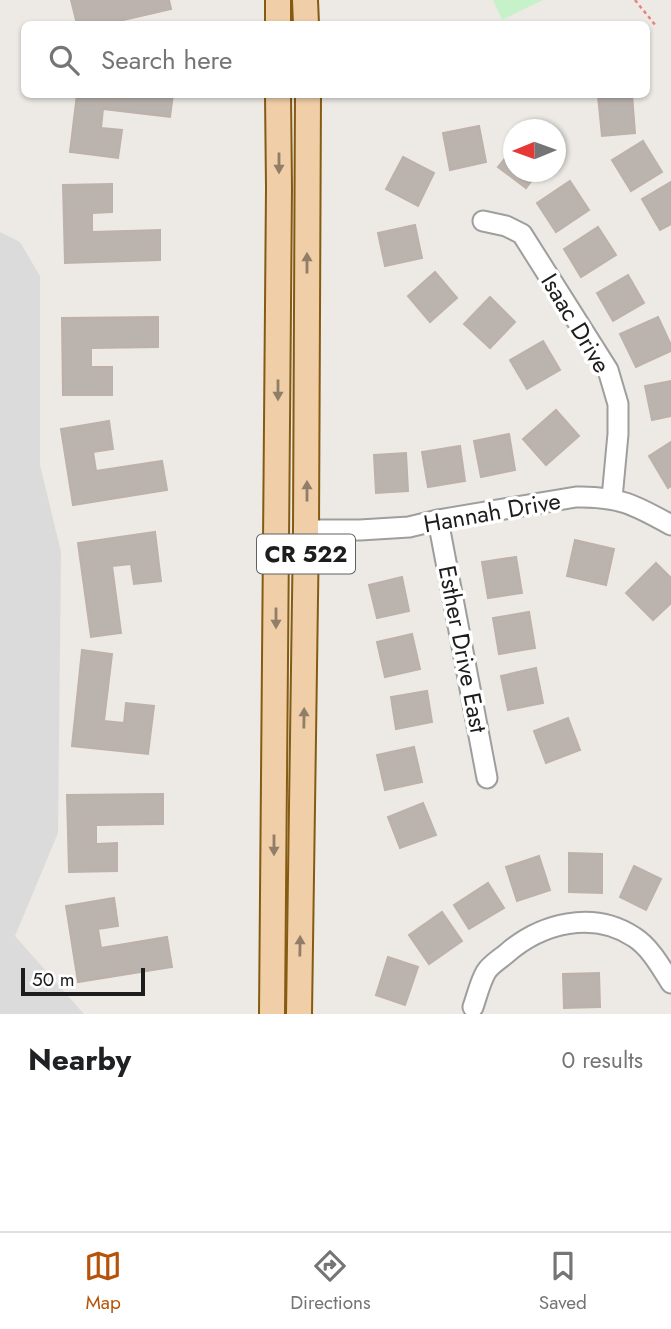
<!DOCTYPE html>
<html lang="en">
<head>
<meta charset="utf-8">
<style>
	:root { --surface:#fff; --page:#f6f6f6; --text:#202124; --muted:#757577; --line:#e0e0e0; --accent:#b45309 }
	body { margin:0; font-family:Jost,sans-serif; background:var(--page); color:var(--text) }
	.compass { position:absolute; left:503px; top:119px; width:63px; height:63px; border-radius:50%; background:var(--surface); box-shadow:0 2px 5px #0004; rotate:269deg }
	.scale { position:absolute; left:21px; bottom:18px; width:124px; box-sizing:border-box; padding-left:7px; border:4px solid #1d1d1d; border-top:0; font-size:19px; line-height:24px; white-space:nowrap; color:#1d1d1d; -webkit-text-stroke:5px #fff; paint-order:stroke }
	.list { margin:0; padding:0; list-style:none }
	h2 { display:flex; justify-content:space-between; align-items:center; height:91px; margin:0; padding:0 28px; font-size:30px }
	h2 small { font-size:23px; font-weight:400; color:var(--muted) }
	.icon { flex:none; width:38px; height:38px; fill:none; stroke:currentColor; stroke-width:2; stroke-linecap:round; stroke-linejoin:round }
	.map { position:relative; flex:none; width:671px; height:1014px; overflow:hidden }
	.search { position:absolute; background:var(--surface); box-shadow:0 2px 5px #0004; left:21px; right:21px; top:21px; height:77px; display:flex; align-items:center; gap:18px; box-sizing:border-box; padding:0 24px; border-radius:10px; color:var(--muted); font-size:26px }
	.sheet { height:217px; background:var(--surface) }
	nav { display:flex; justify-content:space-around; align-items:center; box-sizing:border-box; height:98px; border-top:2px solid var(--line); background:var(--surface); font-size:19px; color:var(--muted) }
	nav a { display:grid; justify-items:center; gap:4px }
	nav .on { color:var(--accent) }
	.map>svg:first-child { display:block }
	.residential { fill:#dbdbdb }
	.park { fill:#c7f2c9 }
	.building { fill:#bab3ae; stroke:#bdb1a9; stroke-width:2 }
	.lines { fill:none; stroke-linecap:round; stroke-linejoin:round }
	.minor-casing { stroke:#9e9e9e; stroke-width:23 }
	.major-casing { stroke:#855b12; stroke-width:28 }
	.path { stroke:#e8827b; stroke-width:2.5; stroke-dasharray:3.5 3.5; stroke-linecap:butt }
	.minor { stroke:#fff; stroke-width:19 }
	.major { stroke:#f0cea7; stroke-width:24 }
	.oneway { fill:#917e69 }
	.labels { text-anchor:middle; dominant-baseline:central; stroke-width:7; stroke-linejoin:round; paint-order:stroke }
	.shield { fill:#fff; stroke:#616161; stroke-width:2 }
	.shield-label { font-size:23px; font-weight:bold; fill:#1d1d1d }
	.street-label { font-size:24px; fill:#1d1d1d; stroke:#fff }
</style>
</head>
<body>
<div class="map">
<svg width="671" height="1014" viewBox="0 0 671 1014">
	<rect width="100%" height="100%" fill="#edeae5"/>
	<polygon class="residential" points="0,232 20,242 40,276 40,465 61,552 58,833 15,936 84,1014 0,1014"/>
	<polygon class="park" points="493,0 543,0 502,20"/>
	<g class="building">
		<polygon points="71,0 169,0 171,9 106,24 77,24"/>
		<polygon points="77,94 173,94 170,117 103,109 101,128 122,130 118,158 70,152"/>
		<polygon points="612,94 632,94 635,133 602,136 598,96"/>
		<polygon points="479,126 486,162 450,170 443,133"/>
		<polygon points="643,141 662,172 631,191 612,160"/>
		<polygon points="514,147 514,172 538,172 526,188 498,167"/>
		<polygon points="403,157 434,173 418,206 386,189"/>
		<polygon points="570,181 589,210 556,232 537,203"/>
		<polygon points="671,182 671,224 660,230 642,199"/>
		<polygon points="112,184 112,212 92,213 92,232 160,230 160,260 65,263 63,185"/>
		<polygon points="415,225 422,258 385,266 378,233"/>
		<polygon points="598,227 616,255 581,277 564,249"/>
		<polygon points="435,272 457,298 430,322 408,296"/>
		<polygon points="628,275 644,303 613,321 597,293"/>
		<polygon points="490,297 515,322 490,348 464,324"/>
		<polygon points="158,317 158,347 91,348 91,367 112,367 112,395 63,395 62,318"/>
		<polygon points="658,317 671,345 671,351 636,367 620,334"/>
		<polygon points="543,341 560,370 527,389 510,360"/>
		<polygon points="671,381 671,416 652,420 645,386"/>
		<polygon points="556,410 579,436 546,465 523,439"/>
		<polygon points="109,421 113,449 93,452 96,471 162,461 167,490 73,505 61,429"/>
		<polygon points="509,434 515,470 481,477 474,441"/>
		<polygon points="671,442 671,486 668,488 649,456"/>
		<polygon points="460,446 465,481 428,487 422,452"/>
		<polygon points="406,453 408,491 376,493 374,455"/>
		<polygon points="155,532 161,581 134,584 131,564 112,566 121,633 91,637 78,543"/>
		<polygon points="575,540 614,549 606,585 567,576"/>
		<polygon points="516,557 522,593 488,598 482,562"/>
		<polygon points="656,563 671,578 671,603 653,620 626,593"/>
		<polygon points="402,577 409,611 377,618 369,585"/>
		<polygon points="529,612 535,648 499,654 493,618"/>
		<polygon points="412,634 420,669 385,677 377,642"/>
		<polygon points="82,650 112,654 104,721 124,723 126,703 154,706 148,754 72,746"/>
		<polygon points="536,668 543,703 508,710 501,676"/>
		<polygon points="427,691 432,722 396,729 391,697"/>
		<polygon points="568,718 580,750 546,763 534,731"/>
		<polygon points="414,747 422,782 385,790 377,755"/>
		<polygon points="163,794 163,824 96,825 96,844 117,843 117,871 69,872 67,795"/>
		<polygon points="423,803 436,835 400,848 388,817"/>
		<polygon points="569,853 602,854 602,893 569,892"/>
		<polygon points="539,856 550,890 517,901 506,867"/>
		<polygon points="634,866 661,879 646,910 620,897"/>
		<polygon points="488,883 504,908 469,929 454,905"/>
		<polygon points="114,898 118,926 98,929 101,948 167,937 172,967 78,982 66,906"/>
		<polygon points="442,912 462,941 429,964 409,935"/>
		<polygon points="388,957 418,967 405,1005 376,995"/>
		<polygon points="599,973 600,1007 564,1008 563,974"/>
	</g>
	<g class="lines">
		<defs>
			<g id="minor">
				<polyline points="483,221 506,226 522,234 608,370 618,404 618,434 612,498"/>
				<polyline points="438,520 487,778"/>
				<path d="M 306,530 L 360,530 L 409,527 L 438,520 L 576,497 C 619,496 635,505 671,525"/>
				<path d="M 473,1007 C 477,996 480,982 486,972 C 490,965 500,959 506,954 C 541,923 593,910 634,937 C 650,947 661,967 671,983"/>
			</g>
			<g id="major">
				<polyline points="278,0 278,24"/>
				<polyline points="305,0 306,24"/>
				<polyline points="272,1014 279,188 278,94"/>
				<polyline points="299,1014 306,530 308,94"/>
			</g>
		</defs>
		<use href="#minor" class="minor-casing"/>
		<use href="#major" class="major-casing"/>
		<polyline class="path" points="635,0 656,26"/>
		<use href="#minor" class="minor"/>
		<use href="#major" class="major"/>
	</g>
	<defs><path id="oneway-solid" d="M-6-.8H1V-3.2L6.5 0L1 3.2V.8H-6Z" transform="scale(1.75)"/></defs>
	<g class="oneway">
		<use href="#oneway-solid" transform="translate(279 163) rotate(90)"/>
		<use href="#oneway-solid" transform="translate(307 263) rotate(-90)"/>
		<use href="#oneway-solid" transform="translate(278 390) rotate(90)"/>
		<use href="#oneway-solid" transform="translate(307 491) rotate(-90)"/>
		<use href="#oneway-solid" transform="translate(276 618) rotate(90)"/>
		<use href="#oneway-solid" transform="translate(304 718) rotate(-89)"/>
		<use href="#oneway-solid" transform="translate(274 845) rotate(90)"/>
		<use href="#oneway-solid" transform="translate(300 946) rotate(-89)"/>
	</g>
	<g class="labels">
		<rect class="shield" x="257" y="534.5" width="98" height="39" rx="5"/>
		<g class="shield-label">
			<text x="306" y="554">CR 522</text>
		</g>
		<g class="street-label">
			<text transform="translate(576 323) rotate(59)">Isaac Drive</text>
			<text transform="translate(492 512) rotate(-10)">Hannah Drive</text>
			<text transform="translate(463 649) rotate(79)">Esther Drive East</text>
		</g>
	</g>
</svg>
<svg class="compass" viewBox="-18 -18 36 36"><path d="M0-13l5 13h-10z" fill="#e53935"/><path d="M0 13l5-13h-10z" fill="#757577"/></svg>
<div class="scale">50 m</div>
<div class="search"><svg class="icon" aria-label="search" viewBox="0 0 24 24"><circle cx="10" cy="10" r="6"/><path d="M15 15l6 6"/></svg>Search here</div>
</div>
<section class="sheet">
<h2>Nearby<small>0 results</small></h2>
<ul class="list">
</ul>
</section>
<nav>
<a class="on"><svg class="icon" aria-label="map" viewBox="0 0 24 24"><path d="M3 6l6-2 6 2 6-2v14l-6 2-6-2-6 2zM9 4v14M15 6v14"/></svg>Map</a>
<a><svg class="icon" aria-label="directions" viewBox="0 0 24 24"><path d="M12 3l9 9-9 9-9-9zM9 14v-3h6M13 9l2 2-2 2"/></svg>Directions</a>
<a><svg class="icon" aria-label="saved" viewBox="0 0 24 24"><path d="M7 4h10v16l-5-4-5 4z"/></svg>Saved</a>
</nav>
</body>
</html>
